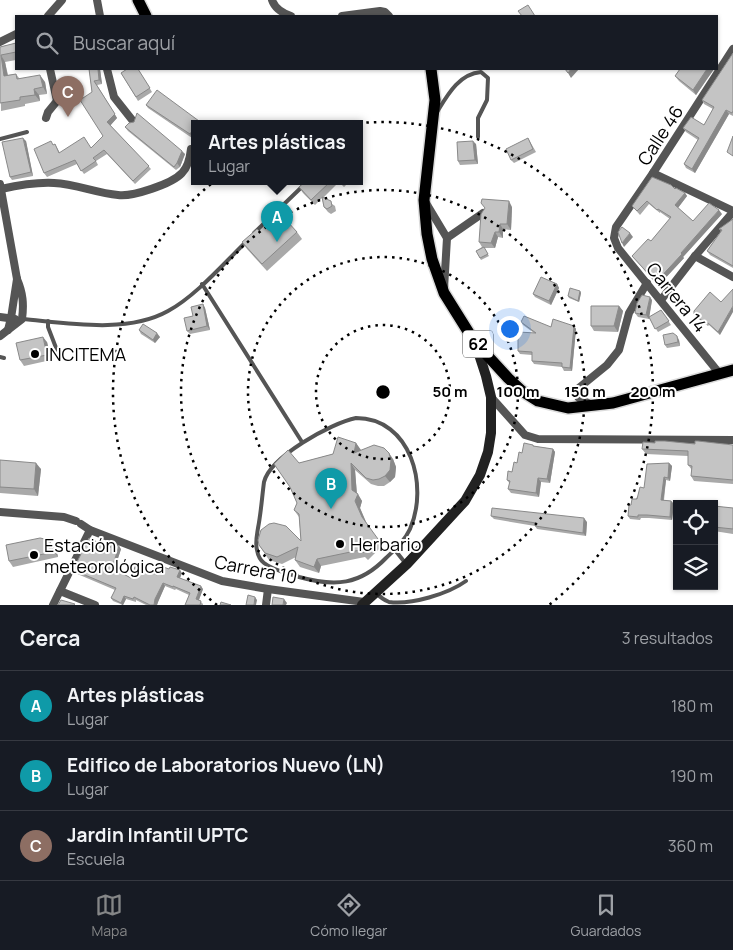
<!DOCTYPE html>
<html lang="es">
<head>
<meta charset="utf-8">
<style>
	:root { --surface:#171b24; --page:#242831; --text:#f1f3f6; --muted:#9ea1a6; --line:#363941; --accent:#858687 }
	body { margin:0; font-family:Manrope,sans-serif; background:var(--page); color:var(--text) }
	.controls { position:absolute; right:15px; bottom:15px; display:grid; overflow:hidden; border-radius:0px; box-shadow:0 1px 4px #0004 }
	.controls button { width:45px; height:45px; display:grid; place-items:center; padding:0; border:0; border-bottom:1px solid var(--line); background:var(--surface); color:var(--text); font:25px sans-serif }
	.you { position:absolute; left:509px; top:328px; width:18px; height:18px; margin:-12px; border:4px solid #fff; border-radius:50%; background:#1a73e8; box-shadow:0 0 0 8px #1a73e833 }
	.badge { display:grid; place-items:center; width:32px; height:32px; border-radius:50%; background:var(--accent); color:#fff; font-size:16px; font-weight:700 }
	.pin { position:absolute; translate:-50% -41px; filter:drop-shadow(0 1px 2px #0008) }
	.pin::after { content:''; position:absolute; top:26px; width:18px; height:15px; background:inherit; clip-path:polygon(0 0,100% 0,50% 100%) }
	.popup { position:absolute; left:191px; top:120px; width:172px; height:65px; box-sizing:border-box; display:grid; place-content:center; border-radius:0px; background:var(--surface); filter:drop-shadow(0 1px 4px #0005); font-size:16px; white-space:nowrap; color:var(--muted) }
	.popup b { font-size:19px; color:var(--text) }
	.popup::after { content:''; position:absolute; left:50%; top:100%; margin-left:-10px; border:10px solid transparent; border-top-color:var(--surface) }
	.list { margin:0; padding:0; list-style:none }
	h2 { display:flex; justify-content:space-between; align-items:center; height:65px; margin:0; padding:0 20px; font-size:21px }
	h2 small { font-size:16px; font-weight:400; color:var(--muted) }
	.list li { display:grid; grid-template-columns:32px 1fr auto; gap:15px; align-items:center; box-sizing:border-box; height:70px; padding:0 20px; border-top:1px solid var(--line) }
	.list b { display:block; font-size:19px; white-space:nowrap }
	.list p { margin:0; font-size:16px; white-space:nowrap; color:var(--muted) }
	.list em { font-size:16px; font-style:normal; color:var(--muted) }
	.icon { flex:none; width:28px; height:28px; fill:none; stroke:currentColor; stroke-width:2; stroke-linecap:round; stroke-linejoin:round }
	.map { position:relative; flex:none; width:733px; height:605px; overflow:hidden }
	.search { position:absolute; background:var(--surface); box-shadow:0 1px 4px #0004; left:15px; right:15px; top:15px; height:55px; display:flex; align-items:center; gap:12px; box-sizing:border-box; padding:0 18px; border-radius:0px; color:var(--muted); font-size:19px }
	.sheet { height:275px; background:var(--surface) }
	nav { display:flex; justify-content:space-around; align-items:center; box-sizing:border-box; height:70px; border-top:1px solid var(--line); background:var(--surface); font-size:14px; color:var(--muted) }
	nav a { display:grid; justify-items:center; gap:2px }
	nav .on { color:var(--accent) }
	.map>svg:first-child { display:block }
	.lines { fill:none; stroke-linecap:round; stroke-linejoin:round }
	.primary-casing { stroke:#dbdbdb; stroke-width:14 }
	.lane { stroke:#555; stroke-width:4 }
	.street { stroke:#555; stroke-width:8 }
	.secondary { stroke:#222; stroke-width:10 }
	.primary { stroke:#000; stroke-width:11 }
	.wall { fill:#a9a9a9 }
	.shaded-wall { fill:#898989 }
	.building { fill:#c4c4c4; stroke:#898989 }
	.ring { fill:none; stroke:#000; stroke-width:2.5; stroke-dasharray:2.5 5 }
	.poi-dot { fill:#000; stroke:#fff; stroke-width:2 }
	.labels { text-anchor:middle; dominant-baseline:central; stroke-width:4; stroke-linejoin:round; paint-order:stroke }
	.shield { fill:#fff; stroke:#4c4c4c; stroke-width:1 }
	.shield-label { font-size:16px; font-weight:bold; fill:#000 }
	.street-label { font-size:18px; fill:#000; stroke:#fff }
	.poi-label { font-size:18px; fill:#000; stroke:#fff; text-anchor:start }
	.centre { fill:#000; stroke:#fff; stroke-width:2.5 }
	.ring-label { font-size:15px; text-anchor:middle; font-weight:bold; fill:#000; stroke:#fff; stroke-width:4; stroke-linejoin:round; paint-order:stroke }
</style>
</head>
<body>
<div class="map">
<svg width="733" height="605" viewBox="0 0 733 605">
	<rect width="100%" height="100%" fill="#fff"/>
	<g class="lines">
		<defs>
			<g id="primary">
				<polyline points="138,0 146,16"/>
				<polyline points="431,69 435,100 424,200 427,234 432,259 444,293 474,341 508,378 522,391 538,401 568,408 613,403 733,370"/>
			</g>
		</defs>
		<use href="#primary" class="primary-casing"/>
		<g class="lane">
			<path d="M 437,112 C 448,94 459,74 481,72 L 488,78 L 487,100 L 478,118 L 478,137"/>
			<polyline points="0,139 27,132"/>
			<polyline points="254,233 308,181"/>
			<polyline points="202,284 302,442"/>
			<path d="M 22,319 C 67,323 127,334 168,311 C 196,296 225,262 248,240"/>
			<polyline points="48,321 48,327 58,353"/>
			<polyline points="0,357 4,358"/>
			<path d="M 356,418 C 411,418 429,486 410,529 C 405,540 395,550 386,558 C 360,585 335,587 299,577 C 288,573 274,571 264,563 C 260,560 258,556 257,550 C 255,543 257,535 258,528 C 261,513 262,497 264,482 C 270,457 331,423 356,418 Z"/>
			<polyline points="395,550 406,564"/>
			<path d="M 376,593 C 380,597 384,600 389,602 C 411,605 448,594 466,581"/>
		</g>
		<g class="street">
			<polyline points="97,0 100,16"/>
			<path d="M 272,0 C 275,9 282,13 291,16"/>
			<polyline points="48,16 62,0"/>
			<polyline points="342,16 380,11 385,12 389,16"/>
			<polyline points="0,42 16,34"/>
			<polyline points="50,69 57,101 73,98"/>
			<polyline points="107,69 114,97 133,121"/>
			<polyline points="46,118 48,112 57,101"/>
			<polyline points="653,173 733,211"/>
			<path d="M 0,184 L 17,279 C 23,293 24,304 22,319 L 0,336"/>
			<path d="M 1,189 C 19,185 35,182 54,183 C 76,184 96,193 118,195 C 132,197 172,184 182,173 C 188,167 190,158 191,149"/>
			<polyline points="426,203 447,238"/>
			<polyline points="695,256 733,277"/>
			<polyline points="444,289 447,238 483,213"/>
			<polyline points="661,300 695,256 733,212"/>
			<polyline points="0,317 15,319"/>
			<polyline points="8,330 11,318 17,279"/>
			<polyline points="719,373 618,248 614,238 616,227 653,173 733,49"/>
			<polyline points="491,397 525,435 538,439 733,440"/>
			<path d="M 592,405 C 586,402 576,399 575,391 L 607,365 L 619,350 L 629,313 L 647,283"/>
			<polyline points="0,512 64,517 76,521"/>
			<polyline points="81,524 90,530 222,581 268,589 364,602"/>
			<polyline points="60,591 95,605"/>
			<polyline points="53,605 90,530"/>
			<polyline points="266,605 268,589"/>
		</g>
		<polyline class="secondary" points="362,605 407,564 465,501 480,475 488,452 491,433 491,397 486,376 475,342"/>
		<use href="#primary" class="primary"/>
	</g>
	<g class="wall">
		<polygon points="16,43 16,60 5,62 8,75 16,74 19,78 45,82 47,94 39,95 40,101 25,104 25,106 1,111 0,47"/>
		<polygon points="733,53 733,116 729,114 695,173 686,168 684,164 698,140 686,132 683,128 704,125 713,109 704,104 702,100"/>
		<polygon points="89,69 100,69 102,84 97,85 117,118 110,125 151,169 135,184 107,154 96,161 98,165 84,174 77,164 47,177 44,173 54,145 55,144 60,153 91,148 103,136 92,92"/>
		<polygon points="138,69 152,92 138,101 121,73"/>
		<polygon points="680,69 714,69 696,95 679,81 675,76"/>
		<polygon points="146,105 199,121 201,123 194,123 194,135 192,138 148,108"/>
		<polygon points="125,127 185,154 180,167 176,170 128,131"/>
		<polygon points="528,138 536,152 514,163 511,160"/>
		<polygon points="26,141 33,176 12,180 10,177"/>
		<polygon points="476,144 478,164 460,165 458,161"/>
		<polygon points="306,181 348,181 349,182 344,187 339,182 323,198 335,206 336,211 331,214 328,212 324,207 322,198 315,205 303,193 299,187"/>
		<polygon points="675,189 685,193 687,196 678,208 693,221 722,214 683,257 684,258 658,286 632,256 651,241 670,219 660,212 660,213 649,204 640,215 632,206"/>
		<polygon points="512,207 511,230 503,229 503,238 498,237 495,248 484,248 489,256 481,260 476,251 482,247 479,242"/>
		<polygon points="733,219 733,268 710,255 707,251 721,231 719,229"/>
		<polygon points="259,231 297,232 302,239 267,271 247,249 242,242"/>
		<polygon points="557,284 559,288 551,305 535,297 533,294"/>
		<polygon points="580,291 581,293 579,302 569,298 568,296"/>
		<polygon points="710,292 720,335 709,325 708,326 696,317 694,314"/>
		<polygon points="652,300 649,317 661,310 671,325 658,332 649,318 649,319 638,317 635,313"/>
		<polygon points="203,304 205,308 210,330 190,334 187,331 193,316"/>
		<polygon points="619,306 623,311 618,332 594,331 591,326"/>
		<polygon points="521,322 551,327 574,326 576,329 572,371 564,371 562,367 534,364 532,361 532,355 520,354 518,351 534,333 523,325"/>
		<polygon points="139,330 160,337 155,343 141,334"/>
		<polygon points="679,340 680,346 667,348 665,345"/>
		<polygon points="47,342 51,360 24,366 20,360"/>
		<polygon points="356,443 361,451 393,459 396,467 395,477 390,482 384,486 378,486 371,484 355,470 357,494 362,501 360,508 366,523 382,546 368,560 365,557 321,566 319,573 300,567 295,560 296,557 282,564 269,560 259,545 301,541 299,517 294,510 297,503 290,487 299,463 333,454"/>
		<polygon points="695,444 733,445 733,484 694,481 691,476 692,470 688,465 688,456 646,454 642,449"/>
		<polygon points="533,445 534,446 553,449 555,452 550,483 541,482 539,497 511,493 508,489 510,484 507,480 522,453"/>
		<polygon points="0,460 41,469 38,496 0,493"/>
		<polygon points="669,463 672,466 670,481 666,480 664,500 671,501 674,504 672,520 649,518 641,518 640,520 630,519 628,516 631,505 644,488"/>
		<polygon points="714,506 733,508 733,534 714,531"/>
		<polygon points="491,516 587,522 586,536 537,529 535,526 494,519"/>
		<polygon points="53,545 57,553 58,557 13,567 9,561"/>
		<polygon points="110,548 121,549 114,570 131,578 157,575 182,573 180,578 203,589 199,600 203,604 203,605 185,605 189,595 176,589 175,590 165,586 158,602 157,605 146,605 136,600 136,602 126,599 123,605 113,601 111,598 115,590 75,573 73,570"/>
	</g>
	<g class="shaded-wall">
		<polygon points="1,55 5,62 9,83 4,76"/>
		<polygon points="98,69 100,69 102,84 99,80"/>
		<polygon points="571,69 579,69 571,78 568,73"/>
		<polygon points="707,69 714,69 696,95 693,90"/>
		<polygon points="40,75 45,82 47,94 43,87"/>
		<polygon points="94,81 117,118 110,126 107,122"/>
		<polygon points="34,89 39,95 40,101 35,95"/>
		<polygon points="726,110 729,114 695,173 692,169"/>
		<polygon points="194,128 194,135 192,138 190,134"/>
		<polygon points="23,138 26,141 33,176 31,172"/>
		<polygon points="473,141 476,144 478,164 475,160"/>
		<polygon points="182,151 185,154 180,167 177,163"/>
		<polygon points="685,193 687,196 677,209 675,205"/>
		<polygon points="509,201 512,207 511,230 507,224"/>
		<polygon points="719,210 722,214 683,257 684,258 658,286 656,282"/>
		<polygon points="500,224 503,229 503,238 499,232"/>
		<polygon points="495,232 498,237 495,248 491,243"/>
		<polygon points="630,233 633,237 624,247 622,243"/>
		<polygon points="557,284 559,288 551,305 549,301"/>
		<polygon points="580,291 581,293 579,302 578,301"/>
		<polygon points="650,297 652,300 649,319 646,315"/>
		<polygon points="203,304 205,308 210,330 207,326"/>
		<polygon points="619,306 623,311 618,332 614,326"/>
		<polygon points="733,306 733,312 720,335 718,332"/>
		<polygon points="574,326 576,329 572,371 570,368"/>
		<polygon points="157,333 160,337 155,343 153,340"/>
		<polygon points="677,336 679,340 680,346 678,342"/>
		<polygon points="43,337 47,342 51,360 47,355"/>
		<polygon points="356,443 361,450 359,460 354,453"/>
		<polygon points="553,449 555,452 550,483 547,479"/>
		<polygon points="389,453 393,459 396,467 395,477 390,482 385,476"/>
		<polygon points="36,463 41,469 38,496 34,489"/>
		<polygon points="351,463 355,470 357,496 358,494 362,501 360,508 367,524 362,517 355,501 352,490"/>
		<polygon points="669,463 672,466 670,481 668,478"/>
		<polygon points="664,477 666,480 663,503 661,500"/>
		<polygon points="538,478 541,482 539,497 536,493"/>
		<polygon points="671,501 674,504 672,520 670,517"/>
		<polygon points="584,518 587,522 586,536 583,533"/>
		<polygon points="49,540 57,553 58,557 54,552"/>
		<polygon points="119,546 121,549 114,571 112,568"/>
		<polygon points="317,559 321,566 319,573 314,567"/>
		<polygon points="180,570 182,573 179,580 177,577"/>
		<polygon points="163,583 165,586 158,602 157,605 154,605 155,599"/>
		<polygon points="201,586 203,589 198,602 196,599"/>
		<polygon points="124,596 126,599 123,605 122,605 121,603"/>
		<polygon points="255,597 257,600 256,605 254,605"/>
		<polygon points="284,599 287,603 286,605 283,605"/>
	</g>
	<g class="building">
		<polygon points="528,5 535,16 522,16 518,11"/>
		<polygon points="16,43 16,52 1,55 4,76 16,74 17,79 40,75 43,87 34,89 35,95 20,97 20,100 0,103 0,47"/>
		<polygon points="733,53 733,111 732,113 726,110 692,169 684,164 699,138 683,128 691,117 704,125 714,107 702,100"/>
		<polygon points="89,69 98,69 99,80 94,81 115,114 107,122 149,166 133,181 104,150 93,158 96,161 81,171 75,160 44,173 34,149 51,141 53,145 55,144 59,153 84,137 91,148 103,136 80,100 92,92"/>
		<polygon points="127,69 138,69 150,88 136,97 121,73"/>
		<polygon points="565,69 571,69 568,73"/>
		<polygon points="680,69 707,69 693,90 675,76"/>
		<polygon points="157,90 199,121 198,123 194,123 194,128 190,134 146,105"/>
		<polygon points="137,113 182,151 177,163 174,167 125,127 129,123 134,122"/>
		<polygon points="733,136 733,156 727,152"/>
		<polygon points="23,138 31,172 10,177 2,142"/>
		<polygon points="528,138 533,149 511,160 506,149"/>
		<polygon points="473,141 475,160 458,161 457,142"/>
		<polygon points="652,177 671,185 675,189 676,188 685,193 675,205 693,221 709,203 719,210 681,253 682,254 656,282 632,256 648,239 651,241 671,217 658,209 657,210 647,201 637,211 632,206"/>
		<polygon points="306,181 331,181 311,200 299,187"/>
		<polygon points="322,197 331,201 332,206 327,209 324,207"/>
		<polygon points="482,199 509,201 507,224 500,224 499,232 495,232 491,243 479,242 481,214 485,208 481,203"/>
		<polygon points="277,210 297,232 262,264 242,242 257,229 259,231 270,220 269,218"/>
		<polygon points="733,219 733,266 707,251 722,230 719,229"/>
		<polygon points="622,227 630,233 622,243 618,232"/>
		<polygon points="484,247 488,254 480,258 476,251"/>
		<polygon points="541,277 557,284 549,301 533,294"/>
		<polygon points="570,288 580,291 578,301 568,296"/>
		<polygon points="733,289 733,306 718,332 707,322 706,324 694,314 694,311 710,292 721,302"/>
		<polygon points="642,295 650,297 646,315 635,313 637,303"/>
		<polygon points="203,304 207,326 187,331 184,318 193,316 191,307"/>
		<polygon points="591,306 619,306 614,326 591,326"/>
		<polygon points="661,310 669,321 655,329 649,317"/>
		<polygon points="524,316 551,327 553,319 574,326 570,368 562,367 562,363 532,361 532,352 518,351 518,332 536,333 521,322"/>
		<polygon points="143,324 157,333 153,340 139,330"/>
		<polygon points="673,333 677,336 678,342 665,345 663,335"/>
		<polygon points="43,337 47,355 20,360 16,343"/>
		<polygon points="338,437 356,443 354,453 374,445 384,448 389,453 391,460 390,470 385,476 379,479 373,480 366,478 351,463 352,490 358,494 355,501 362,517 378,539 363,553 360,550 317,559 314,567 295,560 298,547 277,557 265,553 259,545 258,540 261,530 269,524 274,523 286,526 301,541 299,514 294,510 297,503 290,487 274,464 288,450 299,463 333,454"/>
		<polygon points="655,441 665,441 695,444 695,441 698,441 733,445 733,480 691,476 692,466 688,465 688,451 642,449 643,442 655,443"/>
		<polygon points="524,443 533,445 533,446 553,449 547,479 538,478 536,493 508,489 510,481 507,480 508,471 512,472 514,462 517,463 519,452 522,453"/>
		<polygon points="0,460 36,463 34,489 0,487"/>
		<polygon points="669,463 668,478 664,477 661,500 671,501 670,517 647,515 638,515 638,517 628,516 629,505 631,505 632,499 637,499 640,487 644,488 647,464"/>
		<polygon points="714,506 733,508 733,529 714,527"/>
		<polygon points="492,508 584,518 583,533 535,526 536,523 491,516"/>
		<polygon points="40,538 49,540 54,548 54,552 9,561 6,545"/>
		<polygon points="89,538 110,548 112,543 119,546 112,568 131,578 136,564 157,575 160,566 169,569 170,567 180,570 177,577 201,586 196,599 201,601 200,605 185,605 190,593 173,586 173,587 163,583 155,599 154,605 150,605 134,597 133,599 124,596 121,603 111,598 116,588 73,570"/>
		<polygon points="248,595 255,597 254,605 246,605"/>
		<polygon points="273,597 284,599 283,605 272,605"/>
		<polygon points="61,600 75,604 74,605 58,605"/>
		<polygon points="221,602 231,605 220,605"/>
	</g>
	<g class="ring">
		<circle cx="383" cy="392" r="67"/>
		<circle cx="383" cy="392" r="135"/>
		<circle cx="383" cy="392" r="202"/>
		<path d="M217 605A270 270 0 1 1 549 605"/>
	</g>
	<g class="poi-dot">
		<circle cx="35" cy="354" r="5"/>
		<circle cx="340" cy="544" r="5"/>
		<circle cx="34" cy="555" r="5"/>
	</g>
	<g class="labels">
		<rect class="shield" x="463" y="330.5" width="30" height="27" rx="4"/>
		<g class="shield-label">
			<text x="478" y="344">62</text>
		</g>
		<g class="street-label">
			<text transform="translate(660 135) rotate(-57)">Calle 46</text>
			<text transform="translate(677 297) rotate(51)">Carrera 14</text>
			<text transform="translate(256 569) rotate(11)">Carrera 10</text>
		</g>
		<g class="poi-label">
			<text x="45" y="354">INCITEMA</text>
			<text x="350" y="544">Herbario</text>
			<text x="44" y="545">Estación<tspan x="44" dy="21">meteorológica</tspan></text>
		</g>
	</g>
	<circle cx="383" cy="392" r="8" class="centre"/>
	<g class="ring-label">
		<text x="450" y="397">50 m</text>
		<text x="518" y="397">100 m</text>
		<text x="585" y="397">150 m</text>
		<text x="653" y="397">200 m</text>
	</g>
</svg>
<div class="controls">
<button><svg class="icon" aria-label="locate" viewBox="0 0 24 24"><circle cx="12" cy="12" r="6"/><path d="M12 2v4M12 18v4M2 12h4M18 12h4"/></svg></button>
<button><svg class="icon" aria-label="layers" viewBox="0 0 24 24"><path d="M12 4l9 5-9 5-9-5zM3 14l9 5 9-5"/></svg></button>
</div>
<div class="you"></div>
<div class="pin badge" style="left:277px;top:242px;background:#0f9aa8">A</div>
<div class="popup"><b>Artes plásticas</b>Lugar</div>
<div class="pin badge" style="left:331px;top:509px;background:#0f9aa8">B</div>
<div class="pin badge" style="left:68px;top:117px;background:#8d6e63">C</div>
<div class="search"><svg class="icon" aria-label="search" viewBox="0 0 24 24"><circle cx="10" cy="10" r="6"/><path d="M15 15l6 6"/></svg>Buscar aquí</div>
</div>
<section class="sheet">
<h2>Cerca<small>3 resultados</small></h2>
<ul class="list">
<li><span class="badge" style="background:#0f9aa8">A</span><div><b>Artes plásticas</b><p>Lugar</p></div><em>180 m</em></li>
<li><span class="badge" style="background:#0f9aa8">B</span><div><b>Edifico de Laboratorios Nuevo (LN)</b><p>Lugar</p></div><em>190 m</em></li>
<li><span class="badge" style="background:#8d6e63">C</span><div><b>Jardin Infantil UPTC</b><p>Escuela</p></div><em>360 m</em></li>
</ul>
</section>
<nav>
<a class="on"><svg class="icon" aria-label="map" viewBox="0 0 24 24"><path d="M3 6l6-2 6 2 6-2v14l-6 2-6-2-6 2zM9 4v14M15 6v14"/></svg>Mapa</a>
<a><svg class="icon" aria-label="directions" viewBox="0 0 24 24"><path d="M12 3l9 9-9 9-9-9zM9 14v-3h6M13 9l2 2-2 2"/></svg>Cómo llegar</a>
<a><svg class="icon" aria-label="saved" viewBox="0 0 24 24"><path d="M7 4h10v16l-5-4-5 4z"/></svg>Guardados</a>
</nav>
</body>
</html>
